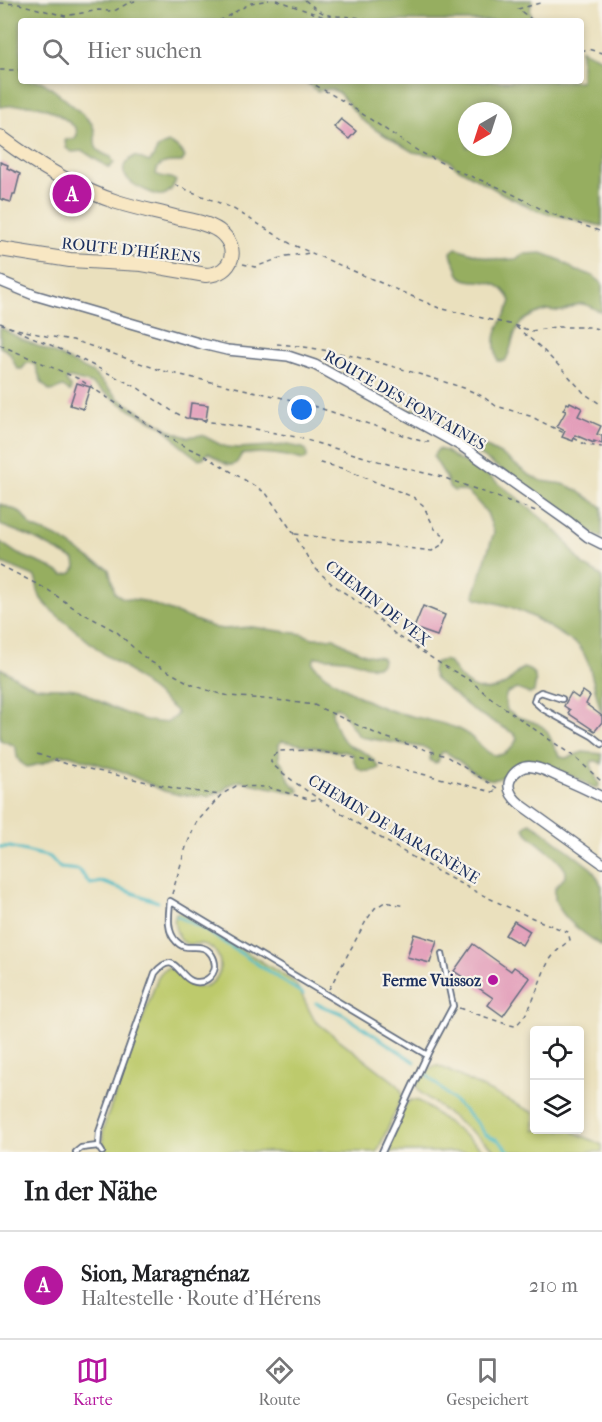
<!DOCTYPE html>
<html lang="de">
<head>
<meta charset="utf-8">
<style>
	:root { --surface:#fff; --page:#f6f6f6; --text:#202124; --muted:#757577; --line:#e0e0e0; --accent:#b5179e }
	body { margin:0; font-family:"IM FELL French Canon",serif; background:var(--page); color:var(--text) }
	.controls { position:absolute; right:18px; bottom:18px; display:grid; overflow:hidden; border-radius:6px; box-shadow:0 3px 9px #0003 }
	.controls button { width:54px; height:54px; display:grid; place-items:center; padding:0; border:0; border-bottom:2px solid var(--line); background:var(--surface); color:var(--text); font:30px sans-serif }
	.compass { position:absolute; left:458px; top:102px; width:54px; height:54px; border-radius:50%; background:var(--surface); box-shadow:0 3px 9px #0003; rotate:219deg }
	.you { position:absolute; left:302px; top:410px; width:21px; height:21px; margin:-15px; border:4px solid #fff; border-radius:50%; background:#1a73e8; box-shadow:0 0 0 9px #1a73e833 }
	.badge { display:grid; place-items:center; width:39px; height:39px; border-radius:50%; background:var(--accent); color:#fff; font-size:20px; font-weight:700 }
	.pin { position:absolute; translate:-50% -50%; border:3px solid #fff; box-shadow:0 2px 6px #0006 }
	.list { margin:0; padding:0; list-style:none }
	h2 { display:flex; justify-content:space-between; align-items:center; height:78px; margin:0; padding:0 24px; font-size:26px }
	h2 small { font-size:20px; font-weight:400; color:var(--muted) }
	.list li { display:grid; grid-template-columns:39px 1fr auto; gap:18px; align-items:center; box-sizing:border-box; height:108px; padding:0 24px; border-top:2px solid var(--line) }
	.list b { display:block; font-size:22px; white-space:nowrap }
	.list p { margin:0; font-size:20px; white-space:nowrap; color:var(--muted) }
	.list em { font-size:20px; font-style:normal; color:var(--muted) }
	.icon { flex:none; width:33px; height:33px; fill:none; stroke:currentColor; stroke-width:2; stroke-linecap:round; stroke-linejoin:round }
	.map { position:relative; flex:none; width:602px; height:1152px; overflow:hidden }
	.search { position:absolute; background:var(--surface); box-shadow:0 3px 9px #0003; left:18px; right:18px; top:18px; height:66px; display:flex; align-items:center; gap:15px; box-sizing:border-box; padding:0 21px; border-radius:6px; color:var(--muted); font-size:22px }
	.sheet { height:186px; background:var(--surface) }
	nav { display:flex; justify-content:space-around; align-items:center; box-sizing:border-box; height:84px; border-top:2px solid var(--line); background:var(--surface); font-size:16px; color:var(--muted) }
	nav a { display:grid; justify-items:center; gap:3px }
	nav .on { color:var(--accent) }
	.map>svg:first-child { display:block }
	.green { fill:#bdca6c; stroke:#6c7c65; stroke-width:1.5 }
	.forest { fill:#96ae60; stroke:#586e5f; stroke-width:1.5; fill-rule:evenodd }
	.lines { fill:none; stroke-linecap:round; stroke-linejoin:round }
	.stream { stroke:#4bb9c3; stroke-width:3 }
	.building { fill:#e197b6 }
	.lane-casing { stroke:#636d7f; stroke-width:8 }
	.street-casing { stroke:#636d7f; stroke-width:12 }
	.secondary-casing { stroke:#636d7f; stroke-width:16 }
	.path { stroke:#636d7f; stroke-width:1.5; stroke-dasharray:4.5 4.5; stroke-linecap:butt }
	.lane { stroke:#fff; stroke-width:4.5 }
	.street { stroke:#fff; stroke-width:9 }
	.secondary { stroke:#f8e7c3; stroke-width:14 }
	.poi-dot { fill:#b5179e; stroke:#f7f3e8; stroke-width:2 }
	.labels { text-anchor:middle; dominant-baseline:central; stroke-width:4.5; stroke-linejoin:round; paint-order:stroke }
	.street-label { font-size:16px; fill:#1b2f5e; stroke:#f7f3e8 }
	.poi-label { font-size:16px; font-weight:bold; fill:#1b2f5e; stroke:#f7f3e8; text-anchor:end }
</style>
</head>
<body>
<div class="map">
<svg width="602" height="1152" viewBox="0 0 602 1152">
	<rect width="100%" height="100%" fill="#f7f3e8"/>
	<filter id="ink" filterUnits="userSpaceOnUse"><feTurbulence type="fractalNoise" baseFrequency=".0167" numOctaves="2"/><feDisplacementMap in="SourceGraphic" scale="12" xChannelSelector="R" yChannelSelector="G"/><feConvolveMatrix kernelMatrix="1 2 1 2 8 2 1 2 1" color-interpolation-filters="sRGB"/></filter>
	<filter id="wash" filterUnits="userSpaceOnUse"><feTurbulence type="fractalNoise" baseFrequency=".008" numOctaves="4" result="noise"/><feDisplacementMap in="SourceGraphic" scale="24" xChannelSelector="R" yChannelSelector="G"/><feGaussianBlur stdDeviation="1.35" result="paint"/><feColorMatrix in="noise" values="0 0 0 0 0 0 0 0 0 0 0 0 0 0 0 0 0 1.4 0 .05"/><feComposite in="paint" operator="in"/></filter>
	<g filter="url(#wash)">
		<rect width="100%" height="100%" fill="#eae0bd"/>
		<g class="green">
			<path d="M 181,912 L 293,981 C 303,993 307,1008 315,1021 L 397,1084 L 402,1092 L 402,1097 L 377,1152 L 106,1152 C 101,1141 102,1134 105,1123 L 158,977 C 175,950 178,992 202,987 C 208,986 214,982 217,977 C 225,964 217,947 203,944 C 198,943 193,945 188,944 C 177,942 172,922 176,913 Z"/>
			<polygon points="435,1066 439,1066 534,1113 534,1130 570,1130 602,1145 602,1152 498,1152 421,1093 417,1087 423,1071"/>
			<polygon points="410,1100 419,1101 486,1152 385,1152 405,1106"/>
		</g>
		<g class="forest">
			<path d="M 0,0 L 532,0 L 530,12 L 534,21 L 21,21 L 21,81 C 27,81 34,80 40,81 C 46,82 88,118 92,124 C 101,141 85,148 111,157 L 114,163 L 109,168 L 83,151 L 72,152 L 66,148 L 65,140 L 74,139 L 77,135 L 76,128 C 61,115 45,104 24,105 C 16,105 8,106 0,107 Z"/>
			<path d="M 581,50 L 602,59 L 602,226 L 538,211 L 505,195 L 456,167 L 448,160 L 438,156 L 413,152 L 376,130 L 361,119 L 338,92 L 330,89 L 317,91 L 304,81 L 581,81 ZM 467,111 L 503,111 L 503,147 L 467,147 Z"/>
			<path d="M 169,143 C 177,146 181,150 185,157 L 182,162 C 170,162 158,160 156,174 C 162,178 171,176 176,181 C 173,187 170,193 163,195 C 157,197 150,192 145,190 C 128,183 112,169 135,156 L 149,162 C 159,154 150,149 169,143 Z"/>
			<path d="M 456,248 L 485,257 L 499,260 L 516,259 L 524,254 L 542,253 L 560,260 L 576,271 L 583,272 L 593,276 L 602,283 L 602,312 C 595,310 587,303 580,304 C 574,305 568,309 562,311 C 557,312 553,310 548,310 C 541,311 527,317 522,322 C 512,331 513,349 505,361 L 498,361 C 496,356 496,353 495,347 C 493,327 506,319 511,301 C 496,270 468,289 459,274 C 457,271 457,268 456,265 C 453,259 451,258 451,252 Z"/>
			<path d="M 0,327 L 19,338 L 56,354 L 93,373 L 119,399 L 173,432 L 187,437 L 202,435 L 221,445 L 227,447 L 238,448 L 288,445 L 303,448 L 306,450 L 307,456 L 306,459 L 303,460 C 279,454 268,452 242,454 C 240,456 239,460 237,462 C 230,471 217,458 210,454 L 208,453 L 203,458 L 198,459 L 181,446 L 172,435 L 159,424 L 132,411 L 90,383 L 70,378 L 66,379 L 66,381 L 71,387 L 71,391 L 69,391 L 63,387 C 58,388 55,391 50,391 L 42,383 L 35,365 L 31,363 L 27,363 L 22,369 L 18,369 C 10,360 15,353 0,347 Z"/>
			<polygon points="414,409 443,425 461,430 479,443 504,456 529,475 542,481 563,484 575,489 602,507 602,538 582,527 554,505 452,437 418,417 411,413 411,410"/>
			<polygon points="438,449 446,451 458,460 472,464 510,492 551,526 563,538 583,565 602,576 602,716 589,665 584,654 578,645 533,617 511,607 477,598 474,595 494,532 487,513 474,498 467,492 459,490 454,491 449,487 446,477 433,456"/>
			<path d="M 0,504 L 18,511 L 23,515 L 29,524 L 34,528 L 59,538 L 95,562 L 106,567 L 109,570 L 115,593 L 123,598 L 144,601 L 216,628 L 224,629 L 252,627 L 302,634 L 313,638 L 334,638 L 351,648 L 367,655 L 381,657 L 383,660 L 382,664 C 370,671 361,662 349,660 C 339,658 326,658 315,657 L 313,663 C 320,674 331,679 342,686 C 359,697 377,707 396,712 C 417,718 439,721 459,729 C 473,734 484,755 497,755 C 506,755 514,747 517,738 L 513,733 L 474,711 L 435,679 L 432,671 L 434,663 C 451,655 451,667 459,676 C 470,689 482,693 497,688 C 512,683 513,674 523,668 C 537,671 537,679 534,692 L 530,694 L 517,689 L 507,693 L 505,698 L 507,710 C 517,721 534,718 545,729 C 552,737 553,749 561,757 L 566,758 L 583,752 L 602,754 L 602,764 L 597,761 L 592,761 L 591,765 L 599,785 L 597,788 C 589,787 584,781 576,778 C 564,773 545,766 531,763 C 515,760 505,783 489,779 C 471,775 460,759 445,752 L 441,753 L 438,762 L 434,763 L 430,760 L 431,752 L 426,748 L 360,737 C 351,728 347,715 337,707 L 335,708 L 332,710 C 333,724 340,741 352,747 C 357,749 361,750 365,753 C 371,756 375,762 379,767 L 378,769 C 364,774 354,771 353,755 C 346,750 339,752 330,750 C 314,747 298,744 282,741 L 279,744 L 279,759 L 284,766 L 290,782 L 298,789 L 299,791 L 296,793 L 240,781 L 229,785 L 223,791 L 208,796 L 180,795 L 164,791 L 121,771 L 69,755 L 60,755 L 44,763 L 27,767 L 20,762 L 17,757 L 16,748 L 13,745 L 0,740 L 0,668 C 12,674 23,684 37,687 C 51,689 65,686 79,690 C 86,693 92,698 99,701 C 114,709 149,725 166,722 C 171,721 174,718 177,714 L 176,711 L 122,665 L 105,655 L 52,611 L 41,599 L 38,591 L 36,579 L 34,576 L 0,562 L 0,542 L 18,554 L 50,567 L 64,575 L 72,573 L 76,567 L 75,560 L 29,536 L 0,525 Z"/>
			<path d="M 530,823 L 542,830 L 592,869 L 602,886 L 602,946 C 586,935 564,921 556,902 C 554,898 555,892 555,888 L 565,877 L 566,871 C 556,853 536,845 524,829 L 526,825 Z"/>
		</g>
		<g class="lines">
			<g class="stream">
				<polyline points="0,847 10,847 50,857 60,868 79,870 90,884 102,882 158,902"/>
				<polyline points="177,916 205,930 303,994"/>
				<path d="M 316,1003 C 329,1011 337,1008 350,1019 L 415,1062"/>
				<polyline points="427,1075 477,1123 486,1135 498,1140 510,1152"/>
			</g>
		</g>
		<g id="blocks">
			<g class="building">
				<polygon points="341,119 356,131 349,139 334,127"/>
				<polygon points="0,162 8,165 7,168 20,174 15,194 13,194 11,202 0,199"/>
				<polygon points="77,383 90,387 83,409 70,405"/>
				<polygon points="570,402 582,408 578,416 601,426 597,434 602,436 602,444 594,441 594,443 575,435 573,441 562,437 565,431 557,427 566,411 563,410 567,403 569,404"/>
				<polygon points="191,403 208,405 206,420 189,418"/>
				<polygon points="423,606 445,615 437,636 414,628"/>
				<polygon points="583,691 590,696 586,704 602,716 602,722 595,731 568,713 570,710 564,706 571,693 578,698"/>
				<polygon points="514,921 530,931 522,945 505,935"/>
				<polygon points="414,934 437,941 430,963 407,957"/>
				<polygon points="473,944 511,971 514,967 530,978 503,1016 488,1005 493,998 454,971"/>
			</g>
		</g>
	</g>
	<g filter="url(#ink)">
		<use href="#blocks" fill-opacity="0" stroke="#636d7f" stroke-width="1.5"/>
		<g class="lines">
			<defs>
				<g id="lane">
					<polyline points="562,699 541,692 536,695 534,701 543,709 592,736 602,744"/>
					<polyline points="76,1152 81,1148 98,1146"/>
					<path d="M 102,1152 L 98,1146 L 99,1132 L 155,973 C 175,949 178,976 192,981 C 203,985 214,977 215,966 C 215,958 210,950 203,948 C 193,945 185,951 176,941 C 166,931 169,914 170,901 L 427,1055"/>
					<polyline points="382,1152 427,1055 453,1006 442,954"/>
				</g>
				<g id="street">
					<polyline points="0,281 34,295 202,344 227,350 288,356 315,365 463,447 569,522 588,537 602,544"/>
					<path d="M 602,797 C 588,790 573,783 559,777 C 551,773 541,768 533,767 C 523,765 514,771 510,780 C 506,790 513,798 520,804 L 602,863"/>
				</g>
				<path id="secondary" d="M 0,137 C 36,164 74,188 117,202 C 136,208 156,212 175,217 C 190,220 207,223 219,231 C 241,248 233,274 206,275 L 142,264 L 70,260 L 0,249"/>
			</defs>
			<use href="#lane" class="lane-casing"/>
			<use href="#street" class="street-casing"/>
			<use href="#secondary" class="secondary-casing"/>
			<g class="path">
				<polyline points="276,0 333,20 345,21"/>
				<path d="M 305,0 C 311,5 318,11 325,14 C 337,18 360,15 368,21"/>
				<polyline points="0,3 19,4 65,16 99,10 108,11 116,10 128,3 139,0"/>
				<polyline points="219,21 251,3 269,0"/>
				<polyline points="531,21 530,18 518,9 540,3 542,0"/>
				<polyline points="581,51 588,49 602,53"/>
				<polyline points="0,70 21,70"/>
				<polyline points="308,81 343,101 418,151 460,172 503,189 547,212 602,232"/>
				<polyline points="175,185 232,208 291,244 439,308 513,325 531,331 555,327 590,327 602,330"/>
				<polyline points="243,264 255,267 286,256 311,253"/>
				<polyline points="0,323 62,350 138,388 172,411 186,418 255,429 296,437 395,466 442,477 536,511"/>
				<polyline points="9,327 46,336 73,340 163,371 301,402 424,442 432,442"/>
				<polyline points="516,327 539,346 563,370 585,394 602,405"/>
				<path d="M 277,344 C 341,349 403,369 464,388 L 482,396 L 496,406 L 530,416 L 564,433"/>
				<polyline points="0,345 79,379 175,442 204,455 266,493 294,534 308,558 317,570 332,584 368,609 395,634 441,664 471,681 487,695 527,724 576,758 602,782"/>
				<polyline points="574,438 586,445 602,447"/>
				<polyline points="295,534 432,551 443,544 446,538 435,529 423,505 413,497 341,468 317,462"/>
				<polyline points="0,565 48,590 77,610 117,632 139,653 151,662 193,685 213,692 229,696 286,701 314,705 381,736 446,756 497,788"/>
				<polyline points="37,754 67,764 178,789 220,795"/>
				<polyline points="172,894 186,847 196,823 221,795 236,786 267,787 312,800 318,799"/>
				<polyline points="329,989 366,921 375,908 385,902 405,906"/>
				<path d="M 459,1008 L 506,1024 L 515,1026 C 535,1009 537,982 549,961 C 555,952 562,946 570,940 L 568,932 C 495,905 426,867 360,825 C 330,806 300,788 273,765 L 271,762 L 271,757 L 280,751 L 310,750 L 346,756 L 456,782 L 488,791 L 493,792 L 497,788"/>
			</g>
			<use href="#lane" class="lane"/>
			<use href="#street" class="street"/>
			<use href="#secondary" class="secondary"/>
		</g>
	</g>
	<circle class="poi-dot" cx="493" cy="980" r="6"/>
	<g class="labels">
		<g class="street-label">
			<text transform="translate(131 250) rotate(6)">ROUTE D'HÉRENS</text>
			<text transform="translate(405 400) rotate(30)">ROUTE DES FONTAINES</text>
			<text transform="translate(378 603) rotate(38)">CHEMIN DE VEX</text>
			<text transform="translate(394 829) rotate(31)">CHEMIN DE MARAGNÈNE</text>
		</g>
		<g class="poi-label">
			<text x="481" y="980">Ferme Vuissoz</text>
		</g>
	</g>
</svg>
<div class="controls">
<button><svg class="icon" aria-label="locate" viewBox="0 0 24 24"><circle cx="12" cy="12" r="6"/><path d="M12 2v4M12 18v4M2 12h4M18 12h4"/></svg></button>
<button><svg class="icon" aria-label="layers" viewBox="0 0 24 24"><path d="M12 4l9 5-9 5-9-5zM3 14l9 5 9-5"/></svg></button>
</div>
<svg class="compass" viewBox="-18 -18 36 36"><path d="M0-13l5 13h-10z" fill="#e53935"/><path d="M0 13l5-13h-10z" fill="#757577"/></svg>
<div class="you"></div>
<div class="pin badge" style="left:72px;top:194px">A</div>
<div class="search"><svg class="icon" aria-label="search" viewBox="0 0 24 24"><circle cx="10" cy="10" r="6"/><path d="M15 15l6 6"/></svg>Hier suchen</div>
</div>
<section class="sheet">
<h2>In der Nähe<small></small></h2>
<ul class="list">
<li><span class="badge">A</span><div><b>Sion, Maragnénaz</b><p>Haltestelle · Route d'Hérens</p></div><em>210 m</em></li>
</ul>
</section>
<nav>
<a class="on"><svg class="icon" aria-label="map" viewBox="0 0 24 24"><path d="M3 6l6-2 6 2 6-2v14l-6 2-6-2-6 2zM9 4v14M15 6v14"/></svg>Karte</a>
<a><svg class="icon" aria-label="directions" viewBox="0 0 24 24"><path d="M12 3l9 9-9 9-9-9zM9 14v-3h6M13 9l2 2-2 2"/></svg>Route</a>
<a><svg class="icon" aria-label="saved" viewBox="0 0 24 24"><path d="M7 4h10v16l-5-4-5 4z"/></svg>Gespeichert</a>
</nav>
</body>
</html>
